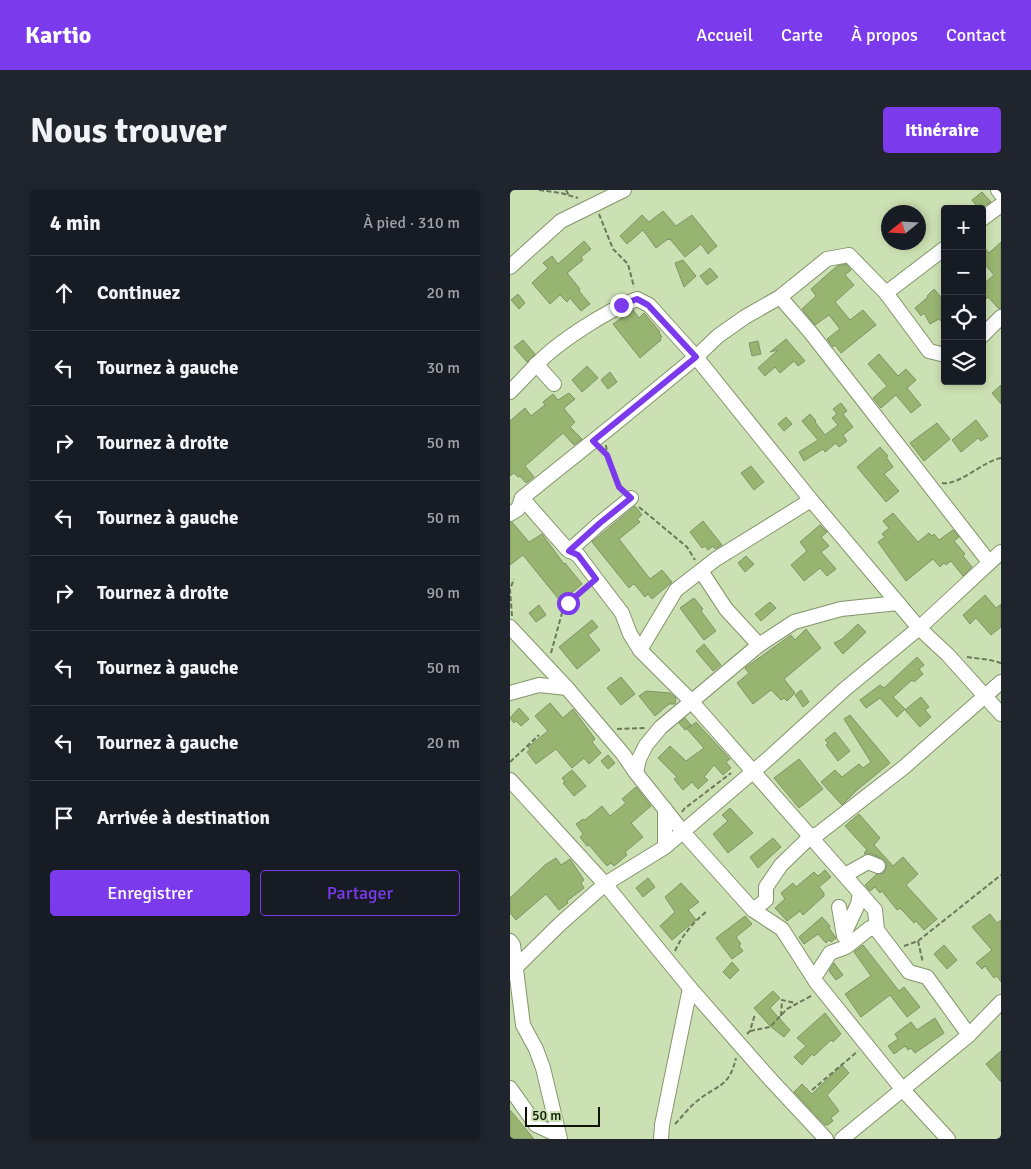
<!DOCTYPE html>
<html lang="fr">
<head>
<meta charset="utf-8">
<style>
	:root { --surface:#171b24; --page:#20242c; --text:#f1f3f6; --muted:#9ea1a6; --line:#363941; --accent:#7c3aed }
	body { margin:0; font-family:Signika,sans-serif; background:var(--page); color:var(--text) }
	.controls { position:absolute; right:15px; top:15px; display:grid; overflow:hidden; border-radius:5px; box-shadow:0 2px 8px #0003 }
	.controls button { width:45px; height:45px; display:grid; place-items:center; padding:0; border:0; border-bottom:1px solid var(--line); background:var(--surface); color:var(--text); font:25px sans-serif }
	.compass { position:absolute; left:371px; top:15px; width:45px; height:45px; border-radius:50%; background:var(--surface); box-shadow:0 2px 8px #0003; rotate:252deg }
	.scale { position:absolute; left:15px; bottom:12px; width:75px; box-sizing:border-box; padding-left:5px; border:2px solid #0d1405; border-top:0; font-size:14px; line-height:18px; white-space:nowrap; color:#0d1405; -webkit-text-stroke:4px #cce1b3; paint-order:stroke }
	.stop { position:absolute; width:15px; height:15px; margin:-11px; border:4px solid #7c3aed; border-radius:50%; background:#fff }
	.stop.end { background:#7c3aed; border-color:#fff; box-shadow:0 1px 5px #0008 }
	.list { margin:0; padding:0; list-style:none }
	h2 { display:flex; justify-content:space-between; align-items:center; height:65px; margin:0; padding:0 20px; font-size:21px }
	h2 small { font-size:16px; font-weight:400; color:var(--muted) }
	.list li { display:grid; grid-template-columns:32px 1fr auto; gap:15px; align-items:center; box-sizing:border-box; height:75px; padding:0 20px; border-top:1px solid var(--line) }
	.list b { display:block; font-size:19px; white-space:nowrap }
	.list em { font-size:16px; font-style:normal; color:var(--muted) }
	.actions { display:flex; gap:10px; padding:15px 20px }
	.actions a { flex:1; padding:11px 0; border:1px solid var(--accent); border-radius:5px; text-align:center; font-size:18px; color:var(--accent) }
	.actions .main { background:var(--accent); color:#fff }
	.icon { flex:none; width:28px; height:28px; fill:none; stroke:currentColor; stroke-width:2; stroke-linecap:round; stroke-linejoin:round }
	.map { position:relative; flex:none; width:491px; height:949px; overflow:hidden; border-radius:5px }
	header { display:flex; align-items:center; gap:30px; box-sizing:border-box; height:70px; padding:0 25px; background:var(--accent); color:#fff }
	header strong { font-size:24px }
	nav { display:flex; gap:28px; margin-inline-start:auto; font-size:18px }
	.intro { display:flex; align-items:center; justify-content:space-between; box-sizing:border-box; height:120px; padding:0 30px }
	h1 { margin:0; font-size:35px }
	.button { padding:12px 22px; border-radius:5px; background:var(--accent); color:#fff; font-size:18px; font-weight:700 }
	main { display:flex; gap:30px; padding:0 30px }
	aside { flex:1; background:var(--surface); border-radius:5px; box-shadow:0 2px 8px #0003 }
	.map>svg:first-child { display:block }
	.building { fill:#97b471; stroke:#809368 }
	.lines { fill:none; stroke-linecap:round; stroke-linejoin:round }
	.minor-casing { stroke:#82956a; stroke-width:16 }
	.path { stroke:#6b795b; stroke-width:2; stroke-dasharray:5 2.5; stroke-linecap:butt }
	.minor { stroke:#fff; stroke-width:14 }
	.route { stroke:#7c3aed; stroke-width:6 }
</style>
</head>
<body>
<header>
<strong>Kartio</strong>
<nav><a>Accueil</a><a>Carte</a><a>À propos</a><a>Contact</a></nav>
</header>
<div class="intro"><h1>Nous trouver</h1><a class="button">Itinéraire</a></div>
<main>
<aside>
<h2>4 min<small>À pied · 310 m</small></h2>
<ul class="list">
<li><svg class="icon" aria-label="ahead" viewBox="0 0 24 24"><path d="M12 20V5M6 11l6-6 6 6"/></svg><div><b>Continuez</b></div><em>20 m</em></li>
<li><svg class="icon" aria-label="left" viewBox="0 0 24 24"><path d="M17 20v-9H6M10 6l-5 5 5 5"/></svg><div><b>Tournez à gauche</b></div><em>30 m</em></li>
<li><svg class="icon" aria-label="right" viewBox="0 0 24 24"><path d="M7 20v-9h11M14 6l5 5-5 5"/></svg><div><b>Tournez à droite</b></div><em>50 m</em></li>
<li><svg class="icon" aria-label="left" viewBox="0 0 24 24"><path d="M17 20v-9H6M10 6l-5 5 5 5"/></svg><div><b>Tournez à gauche</b></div><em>50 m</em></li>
<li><svg class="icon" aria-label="right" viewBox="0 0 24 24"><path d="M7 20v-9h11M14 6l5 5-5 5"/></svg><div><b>Tournez à droite</b></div><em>90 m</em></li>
<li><svg class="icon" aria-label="left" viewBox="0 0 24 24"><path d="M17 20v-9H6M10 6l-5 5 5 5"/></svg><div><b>Tournez à gauche</b></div><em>50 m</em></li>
<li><svg class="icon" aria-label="left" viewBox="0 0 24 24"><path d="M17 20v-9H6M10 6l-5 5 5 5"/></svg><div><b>Tournez à gauche</b></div><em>20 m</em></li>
<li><svg class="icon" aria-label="arrive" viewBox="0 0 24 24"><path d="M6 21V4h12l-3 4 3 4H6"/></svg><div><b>Arrivée à destination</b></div></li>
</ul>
<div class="actions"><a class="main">Enregistrer</a><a>Partager</a></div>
</aside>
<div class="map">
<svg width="491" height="949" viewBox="0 0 491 949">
	<rect width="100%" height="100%" fill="#cce1b3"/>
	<g class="building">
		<polygon points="472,2 481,12 469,19 462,10"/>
		<polygon points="153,21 166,36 182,25 207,56 198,64 191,54 175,67 160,49 159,50 158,49 146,58 133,40 117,54 110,46 132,25 139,32"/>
		<polygon points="74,51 81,59 71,67 73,70 57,83 70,99 69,101 80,114 71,121 60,108 57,112 50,105 40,114 22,93 38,78 33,73 42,66 48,74"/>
		<polygon points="491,52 491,118 489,119 478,107 472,113 472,95 484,85 472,71 472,55 479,63"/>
		<polygon points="173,70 186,86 174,97 165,73"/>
		<polygon points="336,74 341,80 335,85 344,95 325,112 340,130 353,120 366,135 331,163 325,155 323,157 317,149 330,139 319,125 305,135 292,119 306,106 301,99 327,76"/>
		<polygon points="200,78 208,87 197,95 190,86"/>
		<polygon points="424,99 435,112 435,136 429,129 420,134 414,123 411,126 405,118 418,107 417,106"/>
		<polygon points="8,104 15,113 9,119 1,110"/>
		<polygon points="123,120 129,128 134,123 150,142 149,143 152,147 150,148 151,150 130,168 103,134"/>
		<polygon points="276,149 295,171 288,176 284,171 270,183 265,177 255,186 248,178 268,160 260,162"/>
		<polygon points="13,150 25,164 17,172 4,157"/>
		<polygon points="248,151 251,164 242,166 239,153"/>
		<polygon points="369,164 388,186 396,179 406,190 397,198 411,215 401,223 386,205 371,218 363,208 377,196 358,174"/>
		<polygon points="77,176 88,188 72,202 62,190"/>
		<polygon points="100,182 107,192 98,199 91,190"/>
		<polygon points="491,195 491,214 482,203"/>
		<polygon points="59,203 65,209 54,218 55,220 65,232 60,237 72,249 64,255 53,243 15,276 24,287 16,293 10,286 8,287 4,283 0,286 0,231 15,218 21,226 35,215 33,212 43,204 48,210"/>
		<polygon points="331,213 337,221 333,224 343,237 333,245 337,251 329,257 326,253 315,262 313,259 294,271 289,262 308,250 292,231 300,224 306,231 305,232 315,245 328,235 322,228 327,224 323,219"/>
		<polygon points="276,227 282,234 274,241 268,234"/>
		<polygon points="466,230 478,246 471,251 468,248 451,262 442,250"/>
		<polygon points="427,233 440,249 414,271 400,253"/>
		<polygon points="370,257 378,266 376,267 383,277 374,284 389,301 376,312 347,277"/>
		<polygon points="241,276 254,292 244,300 231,283"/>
		<polygon points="125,316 132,325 127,329 130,332 109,349 140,389 152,380 162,392 142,409 138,404 135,407 125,395 123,394 119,398 82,352"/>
		<polygon points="383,323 408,352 419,343 422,346 424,344 429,350 443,340 449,347 444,351 455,364 453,366 462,377 453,386 441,371 436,375 434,373 430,377 423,369 396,391 368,352 375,347 372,344 379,338 373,331"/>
		<polygon points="193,331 212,355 205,359 203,356 198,360 195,356 192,358 180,342"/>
		<polygon points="2,332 19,352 32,344 54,374 55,373 72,394 51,412 13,365 0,375 0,333"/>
		<polygon points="310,335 317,342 311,347 319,356 311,362 326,379 317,386 310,378 294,391 281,375 297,361 290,352"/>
		<polygon points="236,366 244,374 235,382 228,373"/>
		<polygon points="475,405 486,418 491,414 491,437 481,445 466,428 460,434 453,425"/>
		<polygon points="184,408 193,419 191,421 206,441 194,450 170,418"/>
		<polygon points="260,412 266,418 251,431 245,424"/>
		<polygon points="29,415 36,425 26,432 19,423"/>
		<polygon points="82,430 88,437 78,445 90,460 67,479 49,457"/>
		<polygon points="348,434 356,442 333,464 324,453 332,449"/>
		<polygon points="296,439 311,458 274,489 285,503 277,511 274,508 271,510 261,500 243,514 227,493 239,483 235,478 281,445 285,450"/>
		<polygon points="194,454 211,475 203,481 186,461"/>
		<polygon points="407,467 414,475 409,479 413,484 404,492 402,490 383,507 395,519 387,527 370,508 356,518 350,510 370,495 374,498"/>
		<polygon points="111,487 125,504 111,515 97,498"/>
		<polygon points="291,500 299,512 293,517 285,505"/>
		<polygon points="136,501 160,503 166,508 165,514 159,514 145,526 129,506"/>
		<polygon points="411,507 419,517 415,520 421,527 410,537 395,520"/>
		<polygon points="40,513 53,528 63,519 85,549 82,552 91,563 79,574 74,568 62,578 46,559 26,574 17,562 20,560 18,557 38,541 25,526"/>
		<polygon points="9,518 19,529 11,536 6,531 4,533 0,528"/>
		<polygon points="340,525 380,573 347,600 332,615 311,592 325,580 332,587 349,574 353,578 361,572 334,529"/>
		<polygon points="175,528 181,535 175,540 169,533"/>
		<polygon points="186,532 220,569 216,572 221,578 213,585 204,575 194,587 198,590 188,599 182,592 173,600 164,589 167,587 148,568 160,556 176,571 194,558 177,539"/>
		<polygon points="325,542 340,561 328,571 316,555 318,553 315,550"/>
		<polygon points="98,565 105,573 98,579 91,571"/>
		<polygon points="289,569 313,599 289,618 264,588"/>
		<polygon points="62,580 76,596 64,606 53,593 55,592 52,588"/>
		<polygon points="126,597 141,616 121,633 133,647 115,662 117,665 104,676 101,673 97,676 79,655 77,656 70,647 73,644 66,634 73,629 75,630 92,616 100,626 116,613 112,609"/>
		<polygon points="220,618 243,643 218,663 203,644 218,631 212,625"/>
		<polygon points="349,624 370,648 364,655 383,676 393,667 408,684 396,695 427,729 414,740 406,731 404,733 390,718 387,720 372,701 370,703 365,697 360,701 355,695 367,684 374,683 377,675 375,671 371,668 361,664 355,664 354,663 357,660 335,636"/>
		<polygon points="263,648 271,657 248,678 240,667"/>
		<polygon points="46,668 51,675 60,669 74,690 71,693 74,698 57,711 58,713 49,720 36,704 6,730 0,723 0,708 35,675"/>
		<polygon points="315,680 321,687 309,697 314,703 314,706 293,725 290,721 277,731 265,718 275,709 271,703 283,693 286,697 304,682 308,686"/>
		<polygon points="138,688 145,697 133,707 126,698"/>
		<polygon points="171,693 189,712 178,720 186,730 162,750 150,736 165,722 155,707"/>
		<polygon points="480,724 487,733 491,730 491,792 487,786 484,788 475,776 472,779 466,773 482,760 462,737"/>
		<polygon points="235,726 242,734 226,747 231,754 229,756 233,761 222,769 206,748"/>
		<polygon points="312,727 320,736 319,738 326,748 321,752 319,750 316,753 308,744 294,754 289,747"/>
		<polygon points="353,755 389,801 394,797 410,817 397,827 380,805 351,827 335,804 361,786 344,762"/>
		<polygon points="434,755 447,770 437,779 424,764"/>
		<polygon points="222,772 229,780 220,789 213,782"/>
		<polygon points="324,773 333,785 326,790 319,781"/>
		<polygon points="263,801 270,808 260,818 280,840 274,847 260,836 244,818"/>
		<polygon points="315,823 331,844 323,852 321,850 304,866 302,864 292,875 284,867 296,856 287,848"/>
		<polygon points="425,828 434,843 405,863 401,858 398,860 395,856 384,864 378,856 388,849 385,844 401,832 407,840"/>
		<polygon points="491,861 491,892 476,874"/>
		<polygon points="332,875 339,883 317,905 329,921 321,928 323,931 318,935 315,935 284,902 292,894 302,904"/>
		<polygon points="0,920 24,949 0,949"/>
	</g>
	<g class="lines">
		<defs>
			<g id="minor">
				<polyline points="488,0 491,4"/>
				<polyline points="472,29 491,15"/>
				<polyline points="0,77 51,31 114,0"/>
				<polyline points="376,103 419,161 435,165"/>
				<polyline points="270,107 301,143 479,372"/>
				<polyline points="472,146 491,127"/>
				<polyline points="26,174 44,194"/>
				<path d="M 0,202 C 9,193 18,183 27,174 C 49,151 98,120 127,109 L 139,115 L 186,167 L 301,310 L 409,438 L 438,465 L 491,524"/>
				<polyline points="12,308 57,359 68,365 86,389 112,423 120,444 130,460 181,511 365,720 367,740 399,782 417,787 459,845"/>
				<polyline points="0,324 8,319 12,308 102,236 186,167 208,146 235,127 270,107 317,69 339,65 376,103 435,58"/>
				<polyline points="59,361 90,333 121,308"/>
				<polyline points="191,381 216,419 249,455"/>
				<polyline points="0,437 57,498 113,564 126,583 173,642 225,700 243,720 272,739 306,792 393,900 438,949"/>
				<polyline points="130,460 166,400 206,369 301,310"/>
				<polyline points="0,503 29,495 57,498"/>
				<polyline points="126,583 129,569 136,555 151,537 249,455 284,432 331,419 388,413"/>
				<polyline points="0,590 95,694 180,798 261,890 316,949"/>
				<polyline points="155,619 155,657"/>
				<polyline points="335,685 358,672 368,676"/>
				<polyline points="329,717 334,746"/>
				<polyline points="243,720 256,710 256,697 271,675 301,646 308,644 393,578 491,492"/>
				<polyline points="334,744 348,714 350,703"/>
				<polyline points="0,751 3,755 13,835 26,859 33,878 50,949"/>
				<polyline points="0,783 50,734 95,694 155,657 259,568 335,499 409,438 491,362"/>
				<polyline points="304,788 320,763 336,757 360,738 367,740"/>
				<polyline points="0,898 26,935 48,945"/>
				<polyline points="151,949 152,935 180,798"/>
				<polyline points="332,949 459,845 491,812"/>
			</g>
		</defs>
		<use href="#minor" class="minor-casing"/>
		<g class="path">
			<polyline points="29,0 51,3 68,8"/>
			<polyline points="56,0 59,6"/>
			<polyline points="89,24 103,59 118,74 124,97"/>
			<polyline points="96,255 97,265"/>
			<polyline points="92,260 97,265 109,297 112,299"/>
			<path d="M 432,293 C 449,296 473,271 491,268"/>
			<polyline points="129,317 177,357 185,370"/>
			<polyline points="2,426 0,399 4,389"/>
			<polyline points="41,463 52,423 57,413 76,397"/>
			<polyline points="457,467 480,470 491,473"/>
			<polyline points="107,539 135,538"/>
			<polyline points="0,572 29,545"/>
			<polyline points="172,622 174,619 221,583"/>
			<polyline points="408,751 413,773"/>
			<polyline points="394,756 408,751 491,685"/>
			<path d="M 165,761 C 172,745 184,732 197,721"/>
			<polyline points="271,826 272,810 285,813"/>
			<polyline points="240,841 260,837 277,819 301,806"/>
			<polyline points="237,844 240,841 245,824"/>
			<polyline points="302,900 348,861"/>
			<path d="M 165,934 C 172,927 180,916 187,911 C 208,894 219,898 226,868"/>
		</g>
		<use href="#minor" class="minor"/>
	</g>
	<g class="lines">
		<polyline class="route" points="58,413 86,389 68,365 59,361 90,333 121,308 109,297 97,265 83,251 186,167 138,115 127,109 111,115"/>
	</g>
</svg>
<div class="controls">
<button>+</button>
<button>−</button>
<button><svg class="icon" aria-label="locate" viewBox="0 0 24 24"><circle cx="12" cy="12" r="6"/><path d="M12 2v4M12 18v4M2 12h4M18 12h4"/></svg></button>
<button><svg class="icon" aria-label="layers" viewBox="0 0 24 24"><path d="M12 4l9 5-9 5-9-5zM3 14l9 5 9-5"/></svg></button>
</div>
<svg class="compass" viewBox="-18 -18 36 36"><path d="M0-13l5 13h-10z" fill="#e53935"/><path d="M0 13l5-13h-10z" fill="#9ea1a6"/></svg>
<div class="scale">50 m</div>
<div class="stop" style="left:58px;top:413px"></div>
<div class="stop end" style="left:111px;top:115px"></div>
</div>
</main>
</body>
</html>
